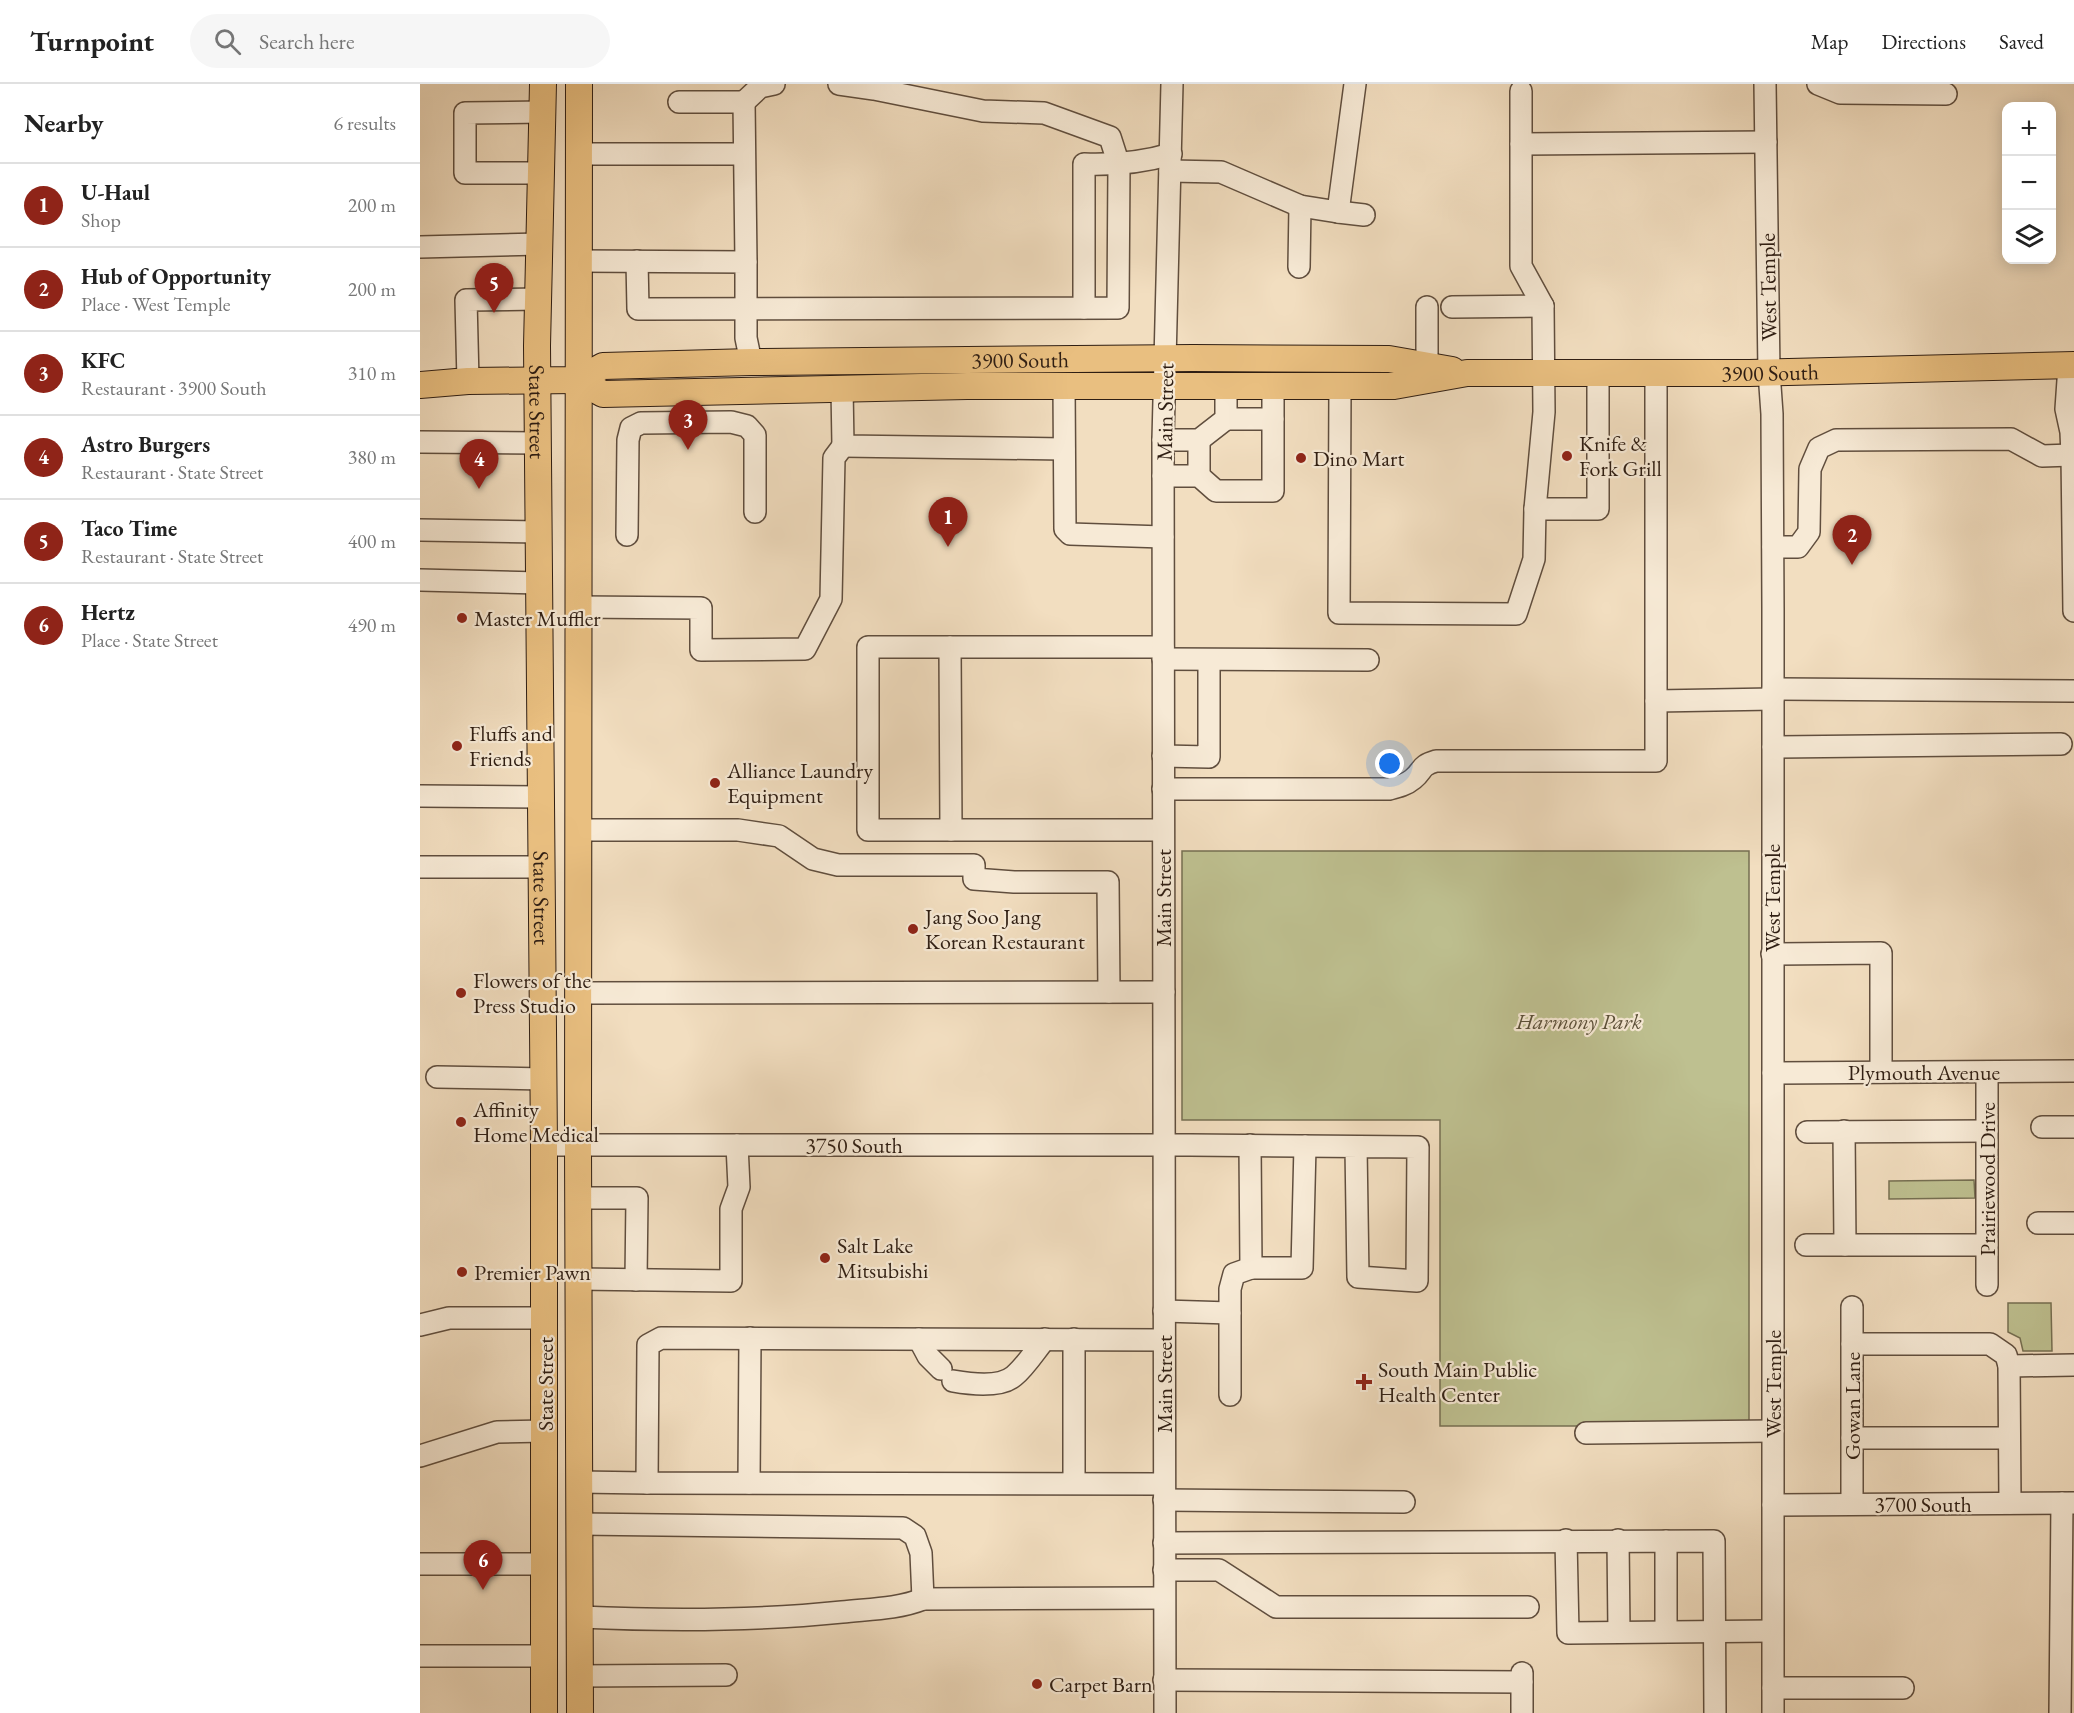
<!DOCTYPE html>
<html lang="en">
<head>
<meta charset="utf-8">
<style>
	:root { --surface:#fff; --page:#f6f6f6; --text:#222; --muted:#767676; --line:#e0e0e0; --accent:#8f2418 }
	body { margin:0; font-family:"EB Garamond",serif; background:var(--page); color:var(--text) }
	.controls { position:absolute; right:18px; top:18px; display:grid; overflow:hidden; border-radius:12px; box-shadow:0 3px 15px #0003 }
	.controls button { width:54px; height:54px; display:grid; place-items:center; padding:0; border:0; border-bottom:2px solid var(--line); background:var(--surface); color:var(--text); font:30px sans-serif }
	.you { position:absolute; left:970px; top:680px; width:21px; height:21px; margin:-15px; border:4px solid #fff; border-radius:50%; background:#1a73e8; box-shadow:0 0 0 9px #1a73e833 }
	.badge { display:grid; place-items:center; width:39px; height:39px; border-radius:50%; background:var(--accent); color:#fff; font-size:20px; font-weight:700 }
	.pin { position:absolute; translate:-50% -50px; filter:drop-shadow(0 2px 3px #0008) }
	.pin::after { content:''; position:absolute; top:32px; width:21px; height:18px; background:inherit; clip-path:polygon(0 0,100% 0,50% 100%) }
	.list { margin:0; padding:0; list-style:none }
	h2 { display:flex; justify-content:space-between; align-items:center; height:78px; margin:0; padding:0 24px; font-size:26px }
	h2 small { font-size:20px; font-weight:400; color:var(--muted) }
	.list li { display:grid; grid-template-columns:39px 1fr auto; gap:18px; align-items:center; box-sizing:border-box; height:84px; padding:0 24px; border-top:2px solid var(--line) }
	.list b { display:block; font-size:22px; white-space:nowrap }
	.list p { margin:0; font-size:20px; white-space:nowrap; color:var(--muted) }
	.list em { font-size:20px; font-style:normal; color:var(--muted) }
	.icon { flex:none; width:33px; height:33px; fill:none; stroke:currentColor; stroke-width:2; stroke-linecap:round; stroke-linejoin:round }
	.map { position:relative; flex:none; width:1654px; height:1629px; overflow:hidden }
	header { display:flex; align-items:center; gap:36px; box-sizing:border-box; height:84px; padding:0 30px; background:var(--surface); border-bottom:2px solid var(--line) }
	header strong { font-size:28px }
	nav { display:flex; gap:33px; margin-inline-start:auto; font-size:21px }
	.search { width:420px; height:54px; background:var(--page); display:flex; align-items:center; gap:15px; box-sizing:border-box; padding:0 21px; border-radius:33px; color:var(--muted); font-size:22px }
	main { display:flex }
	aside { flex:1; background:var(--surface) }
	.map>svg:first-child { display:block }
	.green { fill:#bec090; stroke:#766f52; stroke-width:1.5 }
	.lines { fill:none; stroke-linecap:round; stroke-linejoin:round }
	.minor-casing { stroke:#604e3e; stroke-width:24 }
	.major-casing { stroke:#2f1e13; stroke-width:28 }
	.minor { stroke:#f7ead6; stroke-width:21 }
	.major { stroke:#e9bf80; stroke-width:26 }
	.poi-dot { fill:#8f2418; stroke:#f7ead6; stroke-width:2 }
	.labels { text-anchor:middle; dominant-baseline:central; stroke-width:4.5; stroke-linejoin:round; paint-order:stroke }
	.street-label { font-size:22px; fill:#2f1e13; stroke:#f7ead6 }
	.poi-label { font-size:22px; fill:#2f1e13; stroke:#f7ead6; text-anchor:start }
	.park-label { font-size:22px; font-style:italic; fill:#5a4f38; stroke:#f7ead6 }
</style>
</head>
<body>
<header>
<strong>Turnpoint</strong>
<div class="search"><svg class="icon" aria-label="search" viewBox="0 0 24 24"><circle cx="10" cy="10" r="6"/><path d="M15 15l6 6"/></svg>Search here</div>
<nav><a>Map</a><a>Directions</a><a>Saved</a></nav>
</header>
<main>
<aside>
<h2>Nearby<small>6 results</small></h2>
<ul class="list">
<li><span class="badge">1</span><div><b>U-Haul</b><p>Shop</p></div><em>200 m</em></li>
<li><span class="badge">2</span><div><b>Hub of Opportunity</b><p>Place · West Temple</p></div><em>200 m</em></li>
<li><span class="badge">3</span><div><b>KFC</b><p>Restaurant · 3900 South</p></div><em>310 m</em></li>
<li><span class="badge">4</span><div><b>Astro Burgers</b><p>Restaurant · State Street</p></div><em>380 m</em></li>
<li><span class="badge">5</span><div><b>Taco Time</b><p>Restaurant · State Street</p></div><em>400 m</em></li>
<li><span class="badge">6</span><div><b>Hertz</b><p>Place · State Street</p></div><em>490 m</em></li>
</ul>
</aside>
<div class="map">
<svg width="1654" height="1629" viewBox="0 0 1654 1629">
	<rect width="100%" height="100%" fill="#f2dec0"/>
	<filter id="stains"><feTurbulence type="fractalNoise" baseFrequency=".00333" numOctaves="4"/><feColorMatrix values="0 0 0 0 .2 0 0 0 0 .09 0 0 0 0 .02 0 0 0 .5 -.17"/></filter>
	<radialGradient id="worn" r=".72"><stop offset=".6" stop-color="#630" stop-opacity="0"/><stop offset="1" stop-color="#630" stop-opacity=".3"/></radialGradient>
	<g class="green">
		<polygon points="762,767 1329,767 1329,1342 1020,1342 1020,1036 762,1036"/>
		<polygon points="1554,1096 1555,1114 1469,1115 1469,1097"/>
		<polygon points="1588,1219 1631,1219 1632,1267 1603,1267 1600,1254 1588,1248"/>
	</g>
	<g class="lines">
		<defs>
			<g id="minor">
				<polyline points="1345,0 1349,288 1352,330 1353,524 1353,1629"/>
				<polyline points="1398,0 1420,9 1526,10"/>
				<polyline points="1101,7 1101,182 1123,222 1124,328 1115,425"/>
				<polyline points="259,18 324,18 326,178"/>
				<polyline points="324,18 340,3 354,0"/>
				<polyline points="1101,60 1346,58"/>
				<polyline points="159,70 324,70"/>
				<polyline points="750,87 801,88 880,122 918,128 935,0"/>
				<polyline points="121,89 45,89 45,29 123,28"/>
				<polyline points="918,128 944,131"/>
				<polyline points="0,163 120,160"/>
				<polyline points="159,177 326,178 326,254 331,278"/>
				<polyline points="217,177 218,225 698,224 699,81 690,53 624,29 563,27 454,5 419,0"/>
				<polyline points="879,183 880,122"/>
				<polyline points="1032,223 1123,222"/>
				<path d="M 664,224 L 664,80 C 694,81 721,79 751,70"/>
				<polyline points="1007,282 1007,223"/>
				<polyline points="1649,282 1646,325 1651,348 1652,371 1654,527"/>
				<polyline points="48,297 46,216 118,215"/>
				<polyline points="644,302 645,445 650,450 743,453"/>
				<polyline points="920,303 919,529 1096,530 1114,475 1115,425 1178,425 1178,289"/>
				<polyline points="422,304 423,362 644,365"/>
				<polyline points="806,335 853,335"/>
				<polyline points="743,356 779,356 806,335 806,303"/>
				<polyline points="0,358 119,359"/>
				<polyline points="743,392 779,392 796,407 853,407 853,303"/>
				<polyline points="779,392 779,356"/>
				<polyline points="0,446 120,448"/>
				<polyline points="207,451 208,356 211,344 221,339 311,338 327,342 335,351 335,428"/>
				<polyline points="1353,463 1378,463 1389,448 1390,385 1399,364 1416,356 1591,355 1622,372 1652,371"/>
				<polyline points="0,496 120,499"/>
				<polyline points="158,523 281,524 281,566 385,565 411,515 414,374 423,362"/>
				<polyline points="530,563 531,746"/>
				<polyline points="743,563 448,563 448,746 743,746"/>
				<polyline points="743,575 948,576"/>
				<polyline points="1353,605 1654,607"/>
				<polyline points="1236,617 1353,615"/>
				<polyline points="1353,663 1641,660"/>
				<polyline points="743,672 789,673 789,576"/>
				<path d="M 743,705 L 969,705 C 977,703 986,701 993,695 C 1004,686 999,682 1016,677 L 1236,677 L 1236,288"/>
				<polyline points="0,712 121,713"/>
				<polyline points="159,746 318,746 359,752 393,775 418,781 554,781 554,795 594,798 688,798 689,908"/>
				<polyline points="0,783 121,783"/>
				<polyline points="1352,870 1461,869 1461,988"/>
				<polyline points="158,909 744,908"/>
				<polyline points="1567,988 1567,1201"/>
				<polyline points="1353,989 1654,987"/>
				<polyline points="17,993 124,995"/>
				<polyline points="1622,1043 1654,1043"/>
				<polyline points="1424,1047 1425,1161"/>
				<polyline points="1387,1048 1567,1047"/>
				<polyline points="124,1061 770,1061 998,1063 997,1197 938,1193 936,1063"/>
				<polyline points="158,1114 217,1114 216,1196"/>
				<polyline points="1618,1139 1654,1139"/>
				<polyline points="1386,1161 1567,1161"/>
				<polyline points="831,1184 882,1184 885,1062"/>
				<polyline points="158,1195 311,1197 311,1125 319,1103 317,1061"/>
				<polyline points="1432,1223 1432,1420"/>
				<polyline points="744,1227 810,1229"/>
				<polyline points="0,1241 29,1234 124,1234"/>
				<polyline points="499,1255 508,1272 521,1285"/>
				<polyline points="654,1255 654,1399"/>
				<polyline points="744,1256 241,1254 228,1261 227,1399 744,1400"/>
				<polyline points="1432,1260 1570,1260 1586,1271 1589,1282 1590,1419"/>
				<polyline points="1589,1282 1654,1281"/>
				<path d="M 533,1297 C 550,1300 580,1304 594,1292 C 606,1282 615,1267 625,1255"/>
				<polyline points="810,1311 810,1205 814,1190 831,1184 830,1061"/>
				<polyline points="1166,1349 1353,1347"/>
				<polyline points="1432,1354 1589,1354"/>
				<polyline points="0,1372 77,1348 125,1347"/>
				<polyline points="159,1398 227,1399"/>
				<polyline points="329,1399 330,1254"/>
				<polyline points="744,1416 984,1418"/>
				<polyline points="1353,1421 1654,1419"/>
				<polyline points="160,1440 483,1444 495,1452 501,1469 503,1515 744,1514"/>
				<polyline points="1146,1456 1148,1549 1352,1547"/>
				<polyline points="1198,1456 1199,1548"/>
				<polyline points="744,1459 1294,1457 1295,1629"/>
				<polyline points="0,1480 125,1480"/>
				<polyline points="744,1486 799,1486 856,1523 1108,1523"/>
				<path d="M 160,1533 C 247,1537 335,1537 422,1528 C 449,1525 478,1525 503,1515"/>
				<polyline points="1246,1547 1246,1457"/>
				<polyline points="0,1572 125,1572"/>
				<polyline points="1102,1589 1102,1629"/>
				<polyline points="159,1592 306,1591"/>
				<polyline points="744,1596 1102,1598"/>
				<polyline points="1353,1604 1483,1604"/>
				<polyline points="745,1629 743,356 752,0"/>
				<polyline points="1640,1629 1642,1419"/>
			</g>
			<g id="major">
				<path id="s1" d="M 123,0 L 117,262 L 124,1061 L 124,1629"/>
				<polyline points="159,0 158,1061 160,1629"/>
				<path id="s2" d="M 158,296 L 183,310 L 547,302 L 974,302 L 1047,289 L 1329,289 L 1654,281"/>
				<path id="s3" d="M 0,301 L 48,297 L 158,296 L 183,282 L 331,278 L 773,274 L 969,275 L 1032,286"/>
			</g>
		</defs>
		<use href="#minor" class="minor-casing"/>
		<use href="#major" class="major-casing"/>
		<use href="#minor" class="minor"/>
		<use href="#major" class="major"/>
	</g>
	<g class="poi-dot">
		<circle cx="1147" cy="372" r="6"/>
		<circle cx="881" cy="374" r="6"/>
		<circle cx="42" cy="534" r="6"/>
		<circle cx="37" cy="662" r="6"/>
		<circle cx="295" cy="699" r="6"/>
		<circle cx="493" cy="845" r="6"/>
		<circle cx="41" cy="909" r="6"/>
		<circle cx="41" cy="1038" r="6"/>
		<circle cx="405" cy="1174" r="6"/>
		<circle cx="42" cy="1188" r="6"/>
		<path d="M941 1289h6v6h6v6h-6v6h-6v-6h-6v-6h6z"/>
		<circle cx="617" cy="1600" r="6"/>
	</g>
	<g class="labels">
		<g class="street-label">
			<text transform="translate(1348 203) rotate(-91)">West Temple</text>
			<text stroke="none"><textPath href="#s3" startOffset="604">3900 South</textPath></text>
			<text stroke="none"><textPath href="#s2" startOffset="1197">3900 South</textPath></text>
			<text stroke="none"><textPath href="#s1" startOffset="328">State Street</textPath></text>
			<text transform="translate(745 328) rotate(-89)">Main Street</text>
			<text stroke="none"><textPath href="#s1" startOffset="814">State Street</textPath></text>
			<text transform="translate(743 814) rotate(-90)">Main Street</text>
			<text transform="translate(1352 814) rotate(-90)">West Temple</text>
			<text x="1504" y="988">Plymouth Avenue</text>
			<text x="434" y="1061">3750 South</text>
			<text transform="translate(1567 1095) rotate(-90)">Prairiewood Drive</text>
			<text transform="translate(125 1300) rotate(-90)">State Street</text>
			<text transform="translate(744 1300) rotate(-90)">Main Street</text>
			<text transform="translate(1353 1300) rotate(-90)">West Temple</text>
			<text transform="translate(1432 1322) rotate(-90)">Gowan Lane</text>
			<text x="1503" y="1420">3700 South</text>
		</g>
		<g class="poi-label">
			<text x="1159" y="359">Knife &amp;<tspan x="1159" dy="25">Fork Grill</tspan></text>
			<text x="893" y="374">Dino Mart</text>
			<text x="54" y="534">Master Muffler</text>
			<text x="49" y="649">Fluffs and<tspan x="49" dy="25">Friends</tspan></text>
			<text x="307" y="686">Alliance Laundry<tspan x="307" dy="25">Equipment</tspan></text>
			<text x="505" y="832">Jang Soo Jang<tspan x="505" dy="25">Korean Restaurant</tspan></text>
			<text x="53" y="896">Flowers of the<tspan x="53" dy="25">Press Studio</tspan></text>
			<text x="53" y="1025">Affinity<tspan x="53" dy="25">Home Medical</tspan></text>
			<text x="417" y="1161">Salt Lake<tspan x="417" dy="25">Mitsubishi</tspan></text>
			<text x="54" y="1188">Premier Pawn</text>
			<text x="958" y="1285">South Main Public<tspan x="958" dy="25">Health Center</tspan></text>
			<text x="629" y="1600">Carpet Barn</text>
		</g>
		<g class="park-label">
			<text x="1159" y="937">Harmony Park</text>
		</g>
	</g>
	<rect width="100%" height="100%" filter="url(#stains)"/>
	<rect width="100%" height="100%" fill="url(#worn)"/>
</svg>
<div class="controls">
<button>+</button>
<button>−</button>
<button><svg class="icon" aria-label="layers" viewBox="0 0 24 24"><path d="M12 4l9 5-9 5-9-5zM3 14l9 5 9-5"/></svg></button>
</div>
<div class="you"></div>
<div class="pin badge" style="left:528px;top:463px">1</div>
<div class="pin badge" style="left:1432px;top:481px">2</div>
<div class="pin badge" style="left:268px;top:366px">3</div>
<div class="pin badge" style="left:59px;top:405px">4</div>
<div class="pin badge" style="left:74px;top:229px">5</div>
<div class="pin badge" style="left:63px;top:1506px">6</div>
</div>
</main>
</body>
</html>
